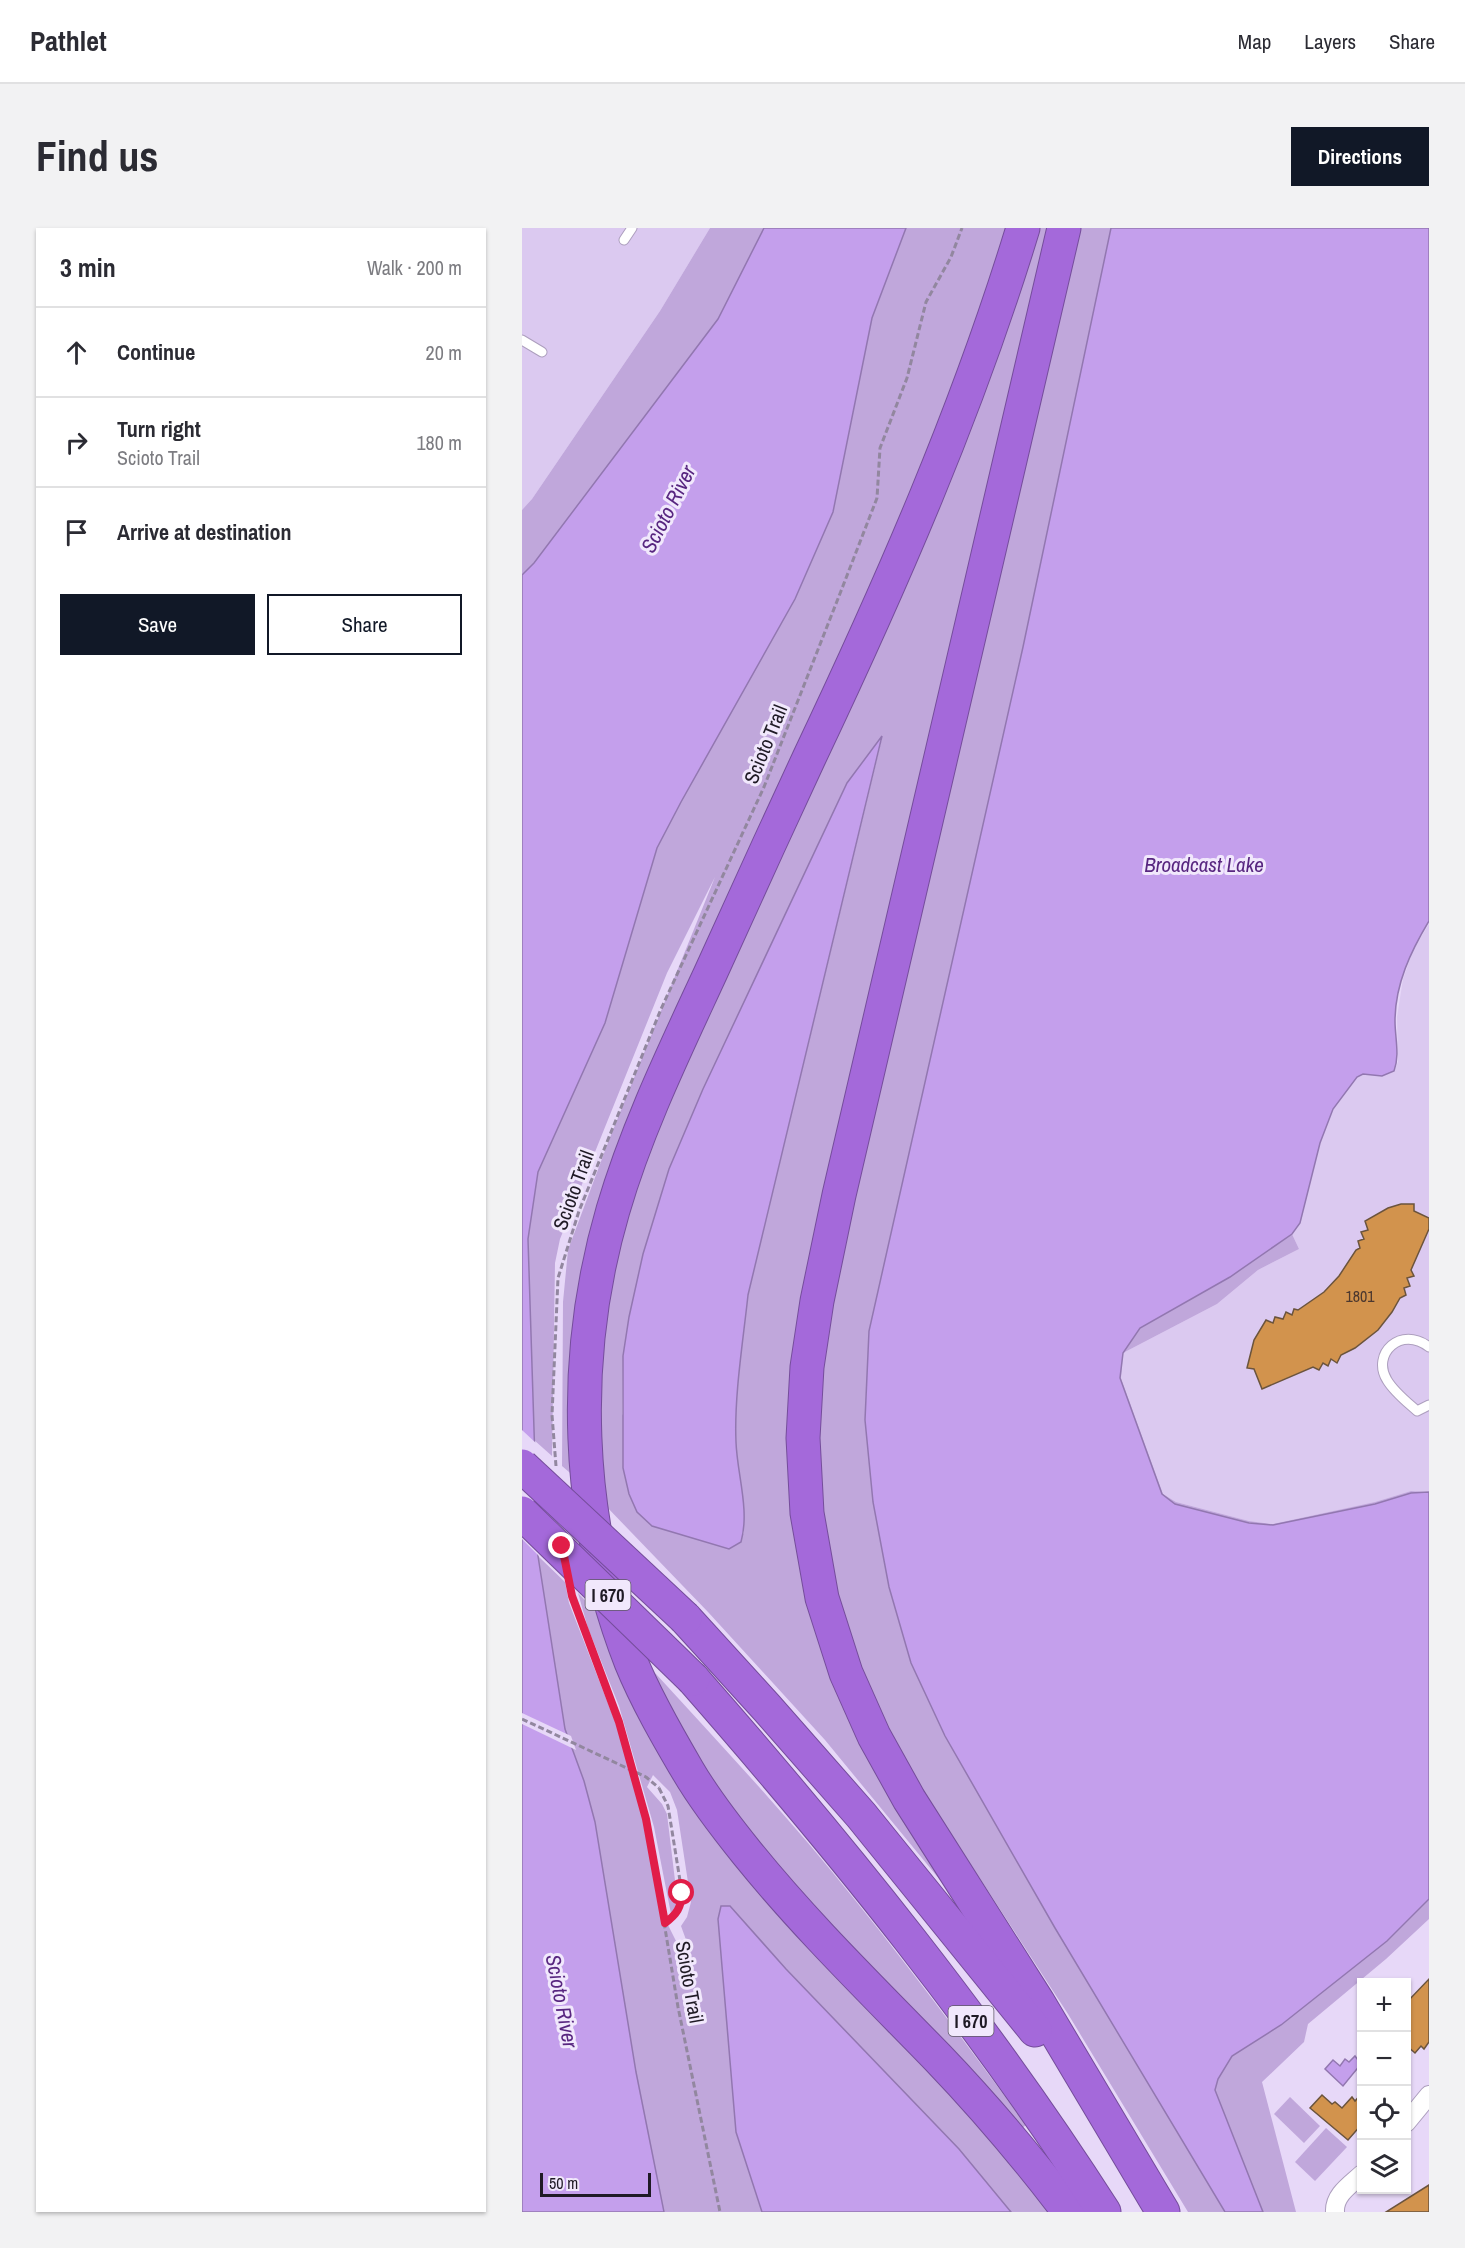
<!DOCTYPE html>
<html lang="en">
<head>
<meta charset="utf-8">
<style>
	:root { --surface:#fff; --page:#f2f2f3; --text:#2b2b33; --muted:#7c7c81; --line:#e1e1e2; --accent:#111827 }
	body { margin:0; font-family:"Archivo Narrow",sans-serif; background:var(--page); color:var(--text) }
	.controls { position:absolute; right:18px; bottom:18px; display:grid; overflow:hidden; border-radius:0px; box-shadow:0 2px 4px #0004 }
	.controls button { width:54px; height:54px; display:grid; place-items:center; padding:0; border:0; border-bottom:2px solid var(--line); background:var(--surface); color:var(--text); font:30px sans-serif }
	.scale { position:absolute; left:18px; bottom:15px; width:111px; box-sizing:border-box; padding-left:6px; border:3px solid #1f1a25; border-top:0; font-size:16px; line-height:21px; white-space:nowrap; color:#1f1a25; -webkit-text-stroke:4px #f1e8fc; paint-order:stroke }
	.stop { position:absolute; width:18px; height:18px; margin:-14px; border:4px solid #e11d48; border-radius:50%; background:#fff }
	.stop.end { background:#e11d48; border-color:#fff; box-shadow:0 2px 6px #0008 }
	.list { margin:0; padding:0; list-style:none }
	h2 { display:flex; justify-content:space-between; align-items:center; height:78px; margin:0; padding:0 24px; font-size:26px }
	h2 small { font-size:20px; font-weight:400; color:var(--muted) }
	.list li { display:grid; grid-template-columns:39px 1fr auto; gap:18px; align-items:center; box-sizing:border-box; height:90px; padding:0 24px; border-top:2px solid var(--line) }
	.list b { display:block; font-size:22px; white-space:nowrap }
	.list p { margin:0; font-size:20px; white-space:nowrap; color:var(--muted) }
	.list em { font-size:20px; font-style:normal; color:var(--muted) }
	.actions { display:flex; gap:12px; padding:18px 24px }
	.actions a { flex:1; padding:14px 0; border:2px solid var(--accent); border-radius:0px; text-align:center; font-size:21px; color:var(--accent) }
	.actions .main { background:var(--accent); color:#fff }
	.icon { flex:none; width:33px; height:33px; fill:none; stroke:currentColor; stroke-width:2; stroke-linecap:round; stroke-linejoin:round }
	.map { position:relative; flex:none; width:907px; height:1984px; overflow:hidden; border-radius:0px }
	header { display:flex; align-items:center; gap:36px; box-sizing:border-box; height:84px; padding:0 30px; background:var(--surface); border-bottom:2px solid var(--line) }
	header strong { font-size:28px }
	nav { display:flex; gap:33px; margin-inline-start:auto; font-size:21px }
	.intro { display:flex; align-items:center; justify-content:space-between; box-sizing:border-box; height:144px; padding:0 36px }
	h1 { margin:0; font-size:42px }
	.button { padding:15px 27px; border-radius:0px; background:var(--accent); color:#fff; font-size:21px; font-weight:700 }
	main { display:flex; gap:36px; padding:0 36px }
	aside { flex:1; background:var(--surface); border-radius:0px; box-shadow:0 2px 4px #0004 }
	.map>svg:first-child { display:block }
	.built { fill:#dbc9f0 }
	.green { fill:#c0a7db; fill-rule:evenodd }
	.water { fill:#c49fec; stroke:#9277b0; stroke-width:1.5 }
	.pier { fill:#e7d8f8 }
	.building { fill:#d2934d; stroke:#6b543d; stroke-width:1.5 }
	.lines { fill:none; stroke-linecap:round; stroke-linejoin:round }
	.lane-casing { stroke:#ad9fbe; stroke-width:11 }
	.street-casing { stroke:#ad9fbe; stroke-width:20 }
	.highway-casing { stroke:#754d9b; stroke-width:35 }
	.path { stroke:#92879f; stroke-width:3; stroke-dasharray:6 3; stroke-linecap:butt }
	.lane { stroke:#fff; stroke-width:9 }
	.street { stroke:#fff; stroke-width:18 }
	.highway { stroke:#a469da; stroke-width:33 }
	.highway-bridge-casing { stroke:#754d9b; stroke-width:35; stroke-linecap:butt }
	.path-bridge { stroke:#92879f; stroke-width:3; stroke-dasharray:6 3; stroke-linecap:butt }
	.highway-bridge { stroke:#a469da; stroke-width:33 }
	.route { stroke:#e11d48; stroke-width:8 }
	.labels { text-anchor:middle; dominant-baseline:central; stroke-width:6; stroke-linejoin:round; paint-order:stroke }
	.number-label { font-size:16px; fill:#4c382f }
	.shield { fill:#f1e8fc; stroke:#5e5866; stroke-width:1.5 }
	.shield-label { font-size:18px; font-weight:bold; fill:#1f1a25 }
	.street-label { font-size:20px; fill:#1f1a25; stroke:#f1e8fc }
	.water-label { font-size:21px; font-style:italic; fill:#582680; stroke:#f1e8fc }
</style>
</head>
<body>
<header>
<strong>Pathlet</strong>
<nav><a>Map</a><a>Layers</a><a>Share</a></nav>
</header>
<div class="intro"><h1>Find us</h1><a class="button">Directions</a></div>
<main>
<aside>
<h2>3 min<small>Walk · 200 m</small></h2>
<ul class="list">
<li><svg class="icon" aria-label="ahead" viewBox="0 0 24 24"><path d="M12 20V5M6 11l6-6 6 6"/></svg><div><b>Continue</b></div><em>20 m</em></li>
<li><svg class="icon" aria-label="right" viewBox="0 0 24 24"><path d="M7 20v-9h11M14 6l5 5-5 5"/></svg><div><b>Turn right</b><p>Scioto Trail</p></div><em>180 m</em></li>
<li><svg class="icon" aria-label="arrive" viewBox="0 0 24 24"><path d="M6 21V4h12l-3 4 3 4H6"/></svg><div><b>Arrive at destination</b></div></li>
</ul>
<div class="actions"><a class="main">Save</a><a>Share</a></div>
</aside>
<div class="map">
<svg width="907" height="1984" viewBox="0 0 907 1984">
	<rect width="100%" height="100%" fill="#e7d8f8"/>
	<g class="built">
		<polygon points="0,0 188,0 138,83 10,271 0,282"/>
		<polygon points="907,696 907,1263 889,1263 853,1274 752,1296 727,1293 654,1274 641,1266 599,1150 601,1125 695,1076 736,1042 777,1021 770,1006 778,995 798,915 811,881 835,849 841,846 860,848 872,843 876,834 875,789 881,751 891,722"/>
	</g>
	<g class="green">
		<polygon points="188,0 242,0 196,91 12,335 0,347 0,282 10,271 138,83"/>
		<polygon points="384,0 488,0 410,225 108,890 54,1250 40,1238 41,1074 46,1022 87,912 193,649 145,745 38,1011 33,1035 30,1228 12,1212 6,1011 16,944 83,795 135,620 159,574 273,371 311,284 350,90"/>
		<path d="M 514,0 L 525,0 L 288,1026 L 277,1315 L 427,1663 L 303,1512 L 186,1384 L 82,1276 L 75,1175 L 86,1056 L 113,953 ZM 360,510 L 226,1067 C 221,1114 212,1167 214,1214 C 215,1244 221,1275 222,1305 L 207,1321 L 182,1312 L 100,1186 L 101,1128 L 107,1089 L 147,941 L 181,861 L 325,555 Z"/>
		<polygon points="553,0 589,0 501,419 347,1103 343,1192 351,1274 367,1359 389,1435 423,1508 533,1700 703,1984 666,1984 546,1786 392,1549 360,1493 339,1445 311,1354 293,1236 296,1137 357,834"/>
		<polygon points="770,1006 777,1021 736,1042 695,1076 601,1125 599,1150 641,1266 654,1274 727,1293 751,1296 853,1274 889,1263 907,1264 889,1265 853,1276 751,1297 727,1295 653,1276 640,1266 598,1150 601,1125 618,1100 708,1049"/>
		<polygon points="16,1328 43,1354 47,1375 106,1527 126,1606 144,1693 157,1719 167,1720 159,1698 165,1689 169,1674 155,1582 148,1564 131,1547 125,1559 140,1576 145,1586 155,1669 154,1680 149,1686 132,1599 97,1478 66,1400 56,1365 84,1394 122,1491 459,1896 528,1984 489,1984 437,1921 263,1741 208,1678 200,1678 214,1904 240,1984 142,1984 114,1844 62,1553 43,1501"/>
		<path d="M 126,1440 L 134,1446 C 202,1520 270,1593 333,1672 C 392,1745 448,1821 504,1897 L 498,1902 L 309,1704 L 199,1575 Z"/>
		<polygon points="907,1671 907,1691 864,1731 786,1796 782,1814 740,1854 774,1984 741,1984 693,1862 696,1851 710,1828 759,1797 865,1713"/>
		<polygon points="768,1869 798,1898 782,1915 752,1886"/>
		<polygon points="804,1900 825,1919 793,1953 773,1934"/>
	</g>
	<g class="water">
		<polygon points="242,0 384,0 350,90 311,284 273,371 159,574 135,620 83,795 16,944 6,1011 16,1328 43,1501 62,1553 73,1594 114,1844 142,1984 0,1984 0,347 12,335 196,91"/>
		<path d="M 589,0 L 907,0 L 907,693 C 889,723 873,756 873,793 C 873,810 878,827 872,843 L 860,848 L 841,846 L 835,849 L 811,881 L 798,915 L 778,995 L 770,1006 L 708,1049 L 618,1100 L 601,1125 L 598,1150 L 640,1266 L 653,1276 L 727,1295 L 751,1297 L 853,1276 L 889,1265 L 907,1264 L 907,1671 L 865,1713 L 759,1797 L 710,1828 L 696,1851 L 693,1862 L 741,1984 L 703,1984 L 533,1700 L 423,1508 L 389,1435 L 367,1359 L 351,1274 L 343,1192 L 347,1103 L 501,419 Z"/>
		<path d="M 360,508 L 226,1067 C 221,1114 212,1168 214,1214 C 215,1246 228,1282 219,1314 L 207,1321 L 130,1298 L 115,1284 L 107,1266 L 101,1240 L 101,1128 L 107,1089 L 121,1026 L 147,941 L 181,861 L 325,555 Z"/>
		<polygon points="199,1678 208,1678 264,1741 437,1921 489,1984 240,1984 214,1904 196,1691"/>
		<polygon points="833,1828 839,1836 821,1858 803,1841 811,1832 818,1838 823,1831 827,1834"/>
	</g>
	<g class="pier">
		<polygon points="0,1202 15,1216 19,1330 0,1311"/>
		<polygon points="0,1485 49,1508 54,1522 0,1496"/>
	</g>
	<g class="building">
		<polygon points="879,976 892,976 892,983 907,990 907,1001 889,1042 892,1048 885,1050 888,1058 882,1060 884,1067 878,1070 870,1084 856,1102 833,1120 819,1127 815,1135 809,1131 806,1138 801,1135 797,1142 791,1139 740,1161 732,1141 725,1140 732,1112 744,1092 751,1095 753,1089 761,1091 764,1084 770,1087 772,1081 776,1082 802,1064 817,1048 834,1022 838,1020 836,1013 842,1011 839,1004 846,1002 843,993 866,980"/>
		<polygon points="907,1751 907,1814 902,1821 899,1818 893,1825 885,1818 885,1774"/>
		<polygon points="840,1865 840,1896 826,1912 788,1880 800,1867 810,1876 813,1874 820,1880 830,1869 833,1873"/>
		<polygon points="907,1957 907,1984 864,1984"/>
	</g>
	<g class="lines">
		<defs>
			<g id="lane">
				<polyline points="102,12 110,0"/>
				<polyline points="0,112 20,124"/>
				<path d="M 907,1119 C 879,1097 849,1126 865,1152 C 872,1164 885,1174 895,1183 L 907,1177"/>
			</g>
			<g id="street">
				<polyline points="884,1895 907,1867"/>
				<path d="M 813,1984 C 812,1967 828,1957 840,1946"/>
			</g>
			<g id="highway">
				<path d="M 501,0 C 445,184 369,357 287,530 C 254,601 221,673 189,744 C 153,822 115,900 91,982 C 48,1129 53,1291 109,1434 C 124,1471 146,1509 166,1543 C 183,1572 204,1599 225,1625 C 284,1698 351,1763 416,1830 C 463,1879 506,1930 547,1984"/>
				<polyline points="542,0 317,967 295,1073 285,1139 281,1210 285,1285 300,1370 324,1445 352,1508 387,1571 516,1774 641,1984"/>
				<polyline points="163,1390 245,1480 339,1587 513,1802"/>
				<path d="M 171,1451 C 319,1620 461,1795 582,1984"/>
			</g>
		</defs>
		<use href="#lane" class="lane-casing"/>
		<use href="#street" class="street-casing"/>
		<use href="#highway" class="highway-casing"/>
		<g class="path">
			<polyline points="34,1238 30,1187 36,1050 57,983 139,781 242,559 319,363 355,270 358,220 385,150 404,74 429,29 440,0"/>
			<polyline points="50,1366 97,1494 125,1591 156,1779 198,1984"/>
			<path d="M 137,1560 L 146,1578 L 160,1665 C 159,1680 155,1686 143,1695"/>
		</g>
		<use href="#lane" class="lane"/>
		<use href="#street" class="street"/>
		<use href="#highway" class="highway"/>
		<defs>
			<g id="highway-bridge">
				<polyline points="0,1238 163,1390"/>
				<polyline points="0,1285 171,1451"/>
			</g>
		</defs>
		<use href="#highway-bridge" class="highway-bridge-casing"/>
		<polyline class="path-bridge" points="0,1491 124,1549 137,1560"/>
		<use href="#highway-bridge" class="highway-bridge"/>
	</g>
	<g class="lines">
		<path class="route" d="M 40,1318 L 50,1368 L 97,1494 L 124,1591 L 143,1695 C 155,1686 159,1680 160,1665"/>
	</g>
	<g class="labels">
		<g class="number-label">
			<text x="838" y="1068">1801</text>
		</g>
		<g class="shield">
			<rect x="63.5" y="1352" width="45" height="30" rx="4.5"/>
			<rect x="426.5" y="1778" width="45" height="30" rx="4.5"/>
		</g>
		<g class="shield-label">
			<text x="86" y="1367">I 670</text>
			<text x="449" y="1793">I 670</text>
		</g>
		<g class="street-label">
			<text transform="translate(243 516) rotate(-68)">Scioto Trail</text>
			<text transform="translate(51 962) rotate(-70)">Scioto Trail</text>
			<text transform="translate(168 1754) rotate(80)">Scioto Trail</text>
		</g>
		<g class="water-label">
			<text transform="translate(146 281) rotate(-63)">Scioto River</text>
			<text x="682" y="636">Broadcast Lake</text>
			<text transform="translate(40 1773) rotate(79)">Scioto River</text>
		</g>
	</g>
</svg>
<div class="controls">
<button>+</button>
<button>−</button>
<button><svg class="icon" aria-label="locate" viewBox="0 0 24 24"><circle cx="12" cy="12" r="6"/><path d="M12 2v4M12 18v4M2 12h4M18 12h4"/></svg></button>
<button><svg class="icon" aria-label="layers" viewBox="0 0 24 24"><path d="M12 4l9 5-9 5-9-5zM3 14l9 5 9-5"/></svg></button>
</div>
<div class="scale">50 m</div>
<div class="stop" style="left:160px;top:1665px"></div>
<div class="stop end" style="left:40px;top:1318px"></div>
</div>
</main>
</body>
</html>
